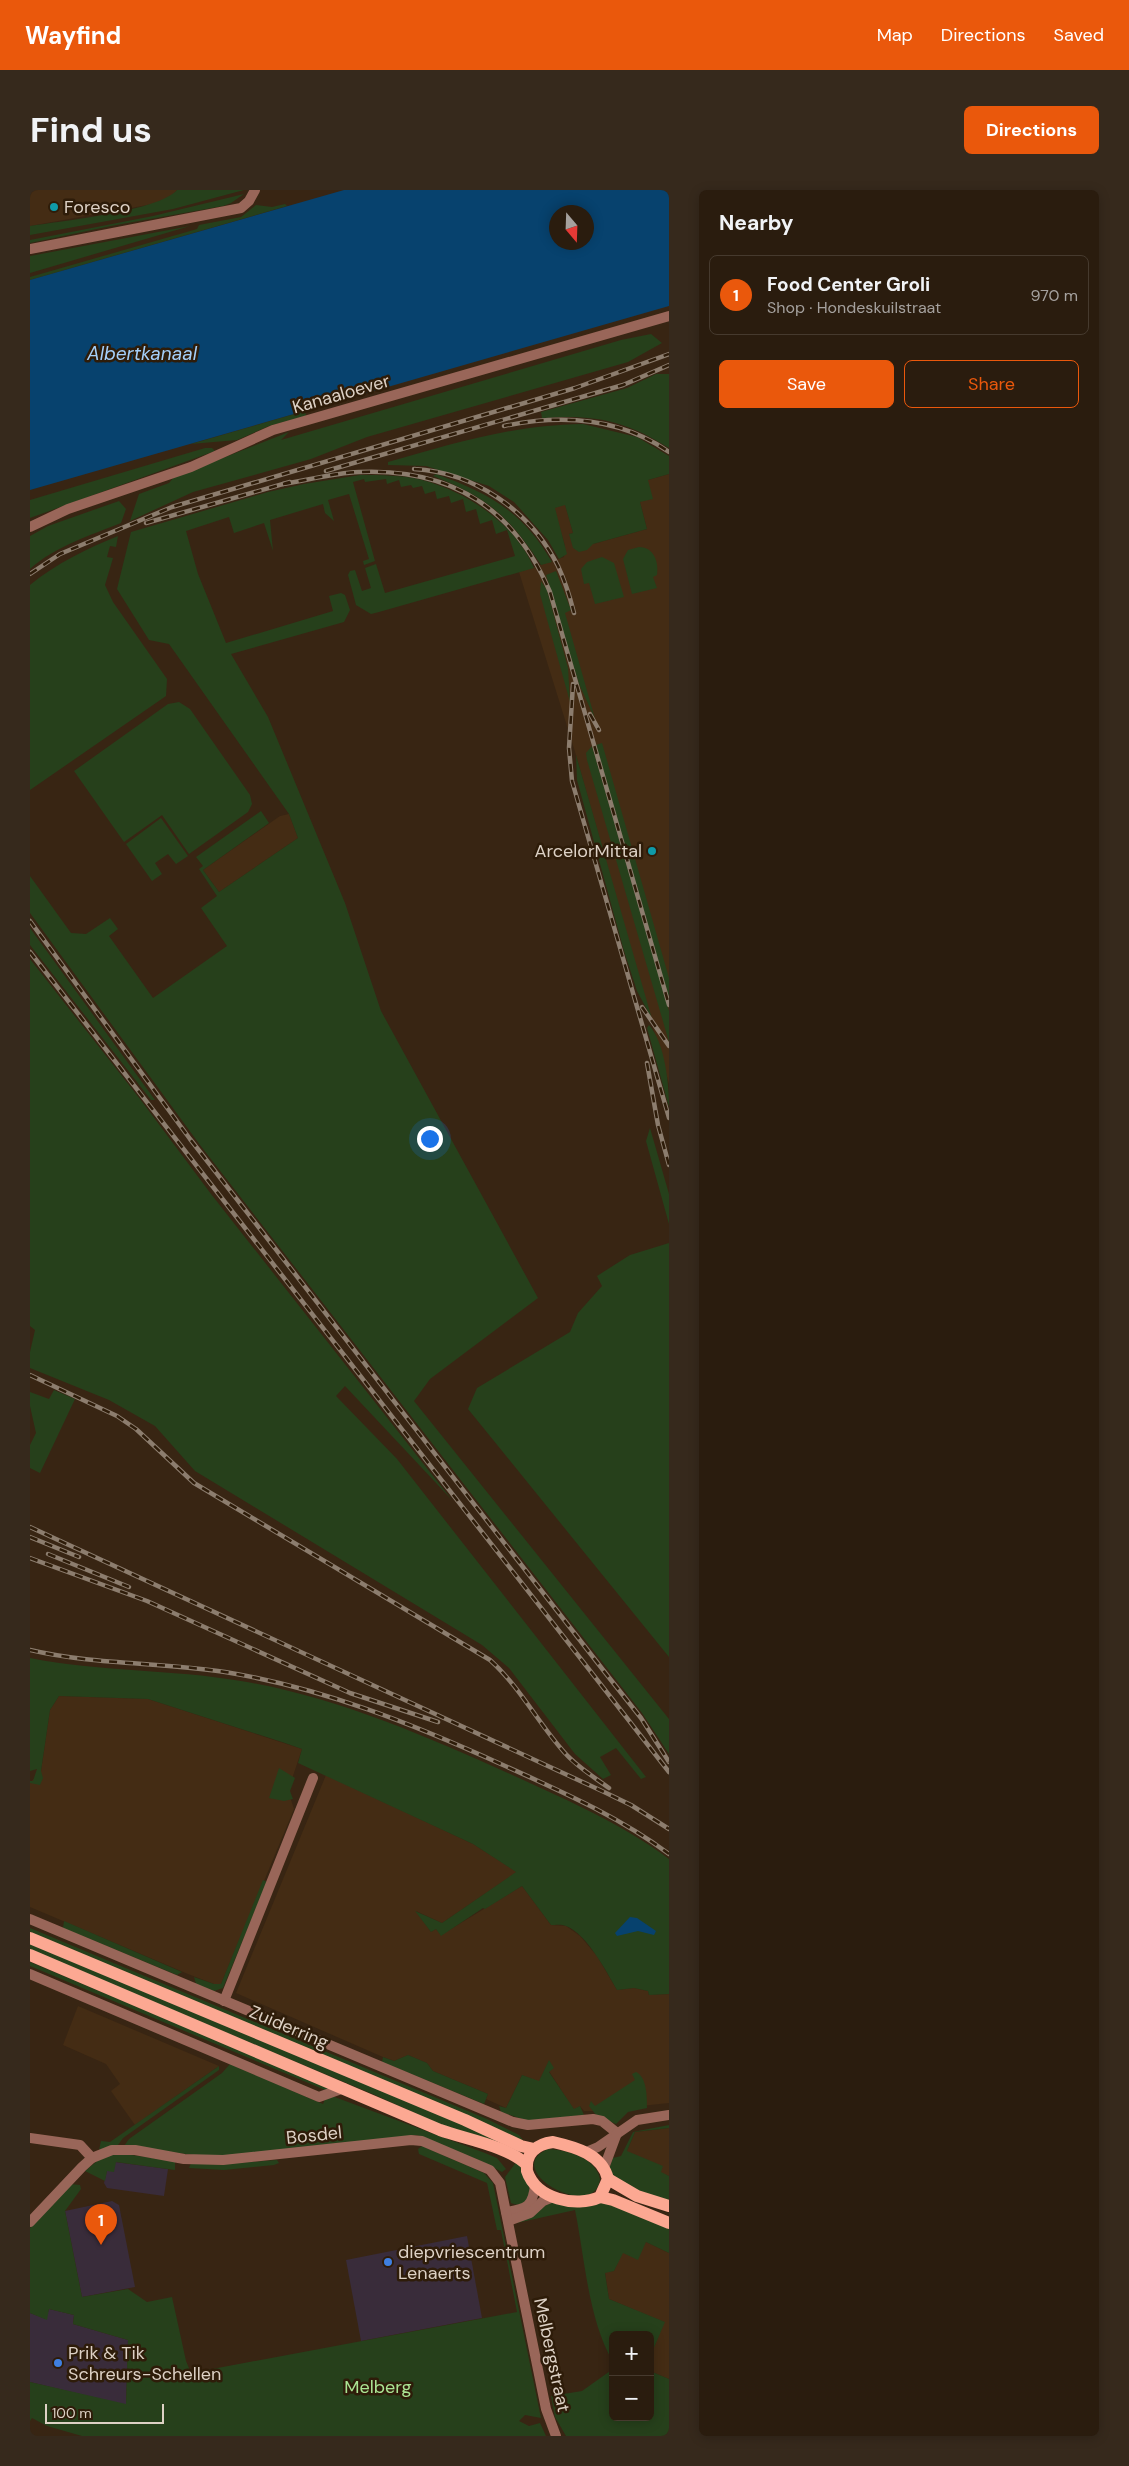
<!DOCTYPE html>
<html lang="en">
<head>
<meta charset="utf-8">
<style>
	:root { --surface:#2a1c0e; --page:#36291c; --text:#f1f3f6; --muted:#a5a19e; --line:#463a2e; --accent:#ea580c }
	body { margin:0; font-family:"DM Sans",sans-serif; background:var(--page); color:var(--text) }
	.controls { position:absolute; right:15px; bottom:15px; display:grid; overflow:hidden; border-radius:8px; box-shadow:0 2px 12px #0003 }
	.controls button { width:45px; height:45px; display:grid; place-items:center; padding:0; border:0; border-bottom:1px solid var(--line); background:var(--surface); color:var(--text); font:25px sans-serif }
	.compass { position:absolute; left:519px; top:15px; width:45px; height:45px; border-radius:50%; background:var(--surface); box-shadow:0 2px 12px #0003; rotate:161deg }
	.scale { position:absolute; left:15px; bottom:12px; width:119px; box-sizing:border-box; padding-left:5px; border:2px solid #ddd1c5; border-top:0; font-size:14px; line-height:18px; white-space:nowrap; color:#ddd1c5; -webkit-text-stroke:4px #2e1c09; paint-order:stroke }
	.you { position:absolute; left:399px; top:948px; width:18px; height:18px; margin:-12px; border:4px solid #fff; border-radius:50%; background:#1a73e8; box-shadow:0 0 0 8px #1a73e833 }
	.badge { display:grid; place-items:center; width:32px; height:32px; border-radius:50%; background:var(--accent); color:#fff; font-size:16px; font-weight:700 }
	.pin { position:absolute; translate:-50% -41px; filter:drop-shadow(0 1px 2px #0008) }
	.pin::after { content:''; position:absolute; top:26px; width:18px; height:15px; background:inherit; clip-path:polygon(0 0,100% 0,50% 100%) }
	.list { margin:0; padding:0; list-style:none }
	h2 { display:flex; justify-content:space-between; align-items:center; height:65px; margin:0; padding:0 20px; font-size:21px }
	h2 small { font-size:16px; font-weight:400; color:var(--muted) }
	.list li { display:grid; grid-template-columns:32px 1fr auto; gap:15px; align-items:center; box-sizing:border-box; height:80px; margin:0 10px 10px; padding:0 10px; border:1px solid var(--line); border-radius:8px }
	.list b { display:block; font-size:19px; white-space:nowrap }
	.list p { margin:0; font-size:16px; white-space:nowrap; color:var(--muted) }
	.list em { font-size:16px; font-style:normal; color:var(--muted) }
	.actions { display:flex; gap:10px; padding:15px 20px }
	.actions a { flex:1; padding:11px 0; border:1px solid var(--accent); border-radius:8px; text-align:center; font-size:18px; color:var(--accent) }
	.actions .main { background:var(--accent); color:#fff }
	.map { position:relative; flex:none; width:639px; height:2246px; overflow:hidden; border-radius:8px }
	header { display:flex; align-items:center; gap:30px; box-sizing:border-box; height:70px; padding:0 25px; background:var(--accent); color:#fff }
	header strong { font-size:24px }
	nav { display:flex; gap:28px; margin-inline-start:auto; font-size:18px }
	.intro { display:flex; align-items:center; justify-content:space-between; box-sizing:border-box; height:120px; padding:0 30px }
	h1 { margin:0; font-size:35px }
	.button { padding:12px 22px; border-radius:8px; background:var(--accent); color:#fff; font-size:18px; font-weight:700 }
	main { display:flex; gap:30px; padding:0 30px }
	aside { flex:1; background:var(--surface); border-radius:8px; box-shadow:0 2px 12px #0003 }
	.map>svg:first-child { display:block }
	.commercial { fill:#392c3a }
	.built { fill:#442c14 }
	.green { fill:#26401b }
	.water { fill:#07426e; fill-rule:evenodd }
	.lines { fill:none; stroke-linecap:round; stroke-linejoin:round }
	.minor { stroke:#996659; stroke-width:10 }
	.major { stroke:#fca892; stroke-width:12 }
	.rail-casing { stroke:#8c7d6e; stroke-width:4.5 }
	.rail { stroke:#2e1c09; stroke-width:2.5; stroke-dasharray:8; stroke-linecap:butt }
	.culture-dot { fill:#0f9aa8; stroke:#2e1c09; stroke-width:2 }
	.shop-dot { fill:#3f7fe0; stroke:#2e1c09; stroke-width:2 }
	.labels { text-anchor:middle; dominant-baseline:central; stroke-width:5; stroke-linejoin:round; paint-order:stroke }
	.poi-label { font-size:18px; fill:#ddd1c5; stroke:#2e1c09; text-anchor:start }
	.street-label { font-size:18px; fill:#ddd1c5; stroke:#2e1c09 }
	.park-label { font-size:18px; fill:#aae493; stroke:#2e1c09 }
	.water-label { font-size:19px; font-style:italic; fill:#a5d0fa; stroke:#2e1c09 }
</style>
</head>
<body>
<header>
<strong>Wayfind</strong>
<nav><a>Map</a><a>Directions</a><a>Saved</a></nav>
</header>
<div class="intro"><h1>Find us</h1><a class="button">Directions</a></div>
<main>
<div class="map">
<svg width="639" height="2246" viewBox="0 0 639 2246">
	<rect width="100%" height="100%" fill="#382513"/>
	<g class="commercial">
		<polygon points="85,1972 138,1979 134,2006 77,1998 74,1993 77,1981"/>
		<polygon points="82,2011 89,2015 105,2097 52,2107 35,2021"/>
		<polygon points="437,2046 452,2128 331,2151 316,2070"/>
		<polygon points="19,2119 44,2125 43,2134 98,2150 96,2215 0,2192 0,2123 16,2129"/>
	</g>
	<g class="built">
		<polygon points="0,0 147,0 142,6 123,14 0,36"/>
		<polygon points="639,284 639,894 546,565 489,382 534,367 535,356 524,318 535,314 543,343 539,344 563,354 617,339 610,312 618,290"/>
		<polygon points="259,624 268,648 189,702 173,680 250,626"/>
		<polygon points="29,1506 118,1509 272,1559 258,1601 264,1619 191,1794 184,1794 158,1784 0,1717 0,1593 11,1581 20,1520"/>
		<polygon points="296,1585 443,1654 487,1682 412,1733 386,1721 401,1742 406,1739 411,1745 492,1696 521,1735 536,1736 550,1746 567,1766 587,1800 604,1798 618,1801 619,1805 639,1804 639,1913 563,1921 554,1921 550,1916 544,1920 519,1881 519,1871 509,1892 492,1885 476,1918 456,1909 458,1904 403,1881 397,1873 378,1865 364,1871 353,1867 206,1803"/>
		<polygon points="48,1816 189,1876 105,1935 81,1901 90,1894 76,1874 33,1855"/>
		<polygon points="639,1938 639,1986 594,1968 605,1942"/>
		<polygon points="616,2052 639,2063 639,2189 620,2181 620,2167 634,2132 579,2109 575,2082 584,2081 592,2063"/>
	</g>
	<g class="green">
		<path d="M 147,0 L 214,0 L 143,19 L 0,45 L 0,36 C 31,31 129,21 147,0 Z"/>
		<polygon points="214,4 201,13 193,16 81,36 0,53 0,50 123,26"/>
		<polygon points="255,14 257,16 0,90 0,87 167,39 169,35 211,27 226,15 242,17"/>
		<polygon points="160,36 0,83 0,66"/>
		<polygon points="621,144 632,153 598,172 337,247 281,269 163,302 100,331 109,304 139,293 144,287 259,242 251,250 591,150"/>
		<path d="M 626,184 L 639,184 L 639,258 C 595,230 563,224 512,228 L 511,222 L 597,198 Z"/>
		<polygon points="275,221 276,226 239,236 207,250 161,254"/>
		<path d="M 553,234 L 607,247 L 639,266 L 639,284 L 618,290 L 623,309 L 610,312 L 617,339 L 563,354 L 557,360 L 549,362 L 543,358 L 539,344 L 543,343 L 535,315 L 525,318 L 537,364 L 529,369 L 518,350 L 484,312 L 459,296 L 396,276 L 358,275 L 358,272 C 426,253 482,235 553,234 Z"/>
		<polygon points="175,258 182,258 185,261 0,328 0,310"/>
		<path d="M 406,284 C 459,303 493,322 522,372 L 511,375 C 479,326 457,307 403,286 Z"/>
		<path d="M 330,285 C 351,285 372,285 392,290 C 438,302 485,334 504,378 L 349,422 L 341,424 L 326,415 L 318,385 L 320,381 L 325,380 L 332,401 L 341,398 L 335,378 L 346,374 L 355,403 L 485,366 L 477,340 L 466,344 L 462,330 L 450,334 L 446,319 L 436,322 L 433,309 L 421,313 L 419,306 L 407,309 L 405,301 L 395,304 L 392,296 L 383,298 L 381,295 L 371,297 L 369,290 L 357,294 L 356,289 L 335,292 L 334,289 L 323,292 L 345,371 L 334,375 L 333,371 L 339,369 L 319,304 L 298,310 L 304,331 L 295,323 L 293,314 L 240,330 L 243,361 L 234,333 L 204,343 L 199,327 L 156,341 L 168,384 L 196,453 L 303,421 L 299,406 L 311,403 L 315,405 L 320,420 L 314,432 L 201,464 L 238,527 L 315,713 L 351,821 L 508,1108 L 400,1189 L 384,1211 L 639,1529 L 639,1564 L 612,1523 L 170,955 L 0,723 L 0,686 L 41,743 L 56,744 L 80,728 L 88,739 L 79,746 L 123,808 L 197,756 L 171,718 L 187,706 L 169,679 L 173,676 L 166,667 L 231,621 L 239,633 L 173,680 L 189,702 L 268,648 L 259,624 L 139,454 L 119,450 L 87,399 L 101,342 L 238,302 L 274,294 Z"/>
		<path d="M 89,311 L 96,319 L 91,333 C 61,345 24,357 0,379 L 0,346 L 18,336 Z"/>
		<path d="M 88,346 L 86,357 L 80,356 L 77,367 L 83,368 L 75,395 L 83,412 L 137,489 L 136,506 L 0,600 L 0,395 C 27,373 56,359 88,346 Z"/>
		<path d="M 609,357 C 624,357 629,372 627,385 L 623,387 L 627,398 L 602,404 L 593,369 L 598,360 Z"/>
		<polygon points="572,367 584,373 594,407 565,414 559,393 554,394 551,379 557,372"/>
		<polygon points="526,381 541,420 535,423 565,529 549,494 516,385"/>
		<polygon points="511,391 517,400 538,478 540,512 510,404"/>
		<polygon points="149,512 160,519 220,605 222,614 218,622 159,664 132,625 94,652 44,581 138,514"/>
		<polygon points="572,553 639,788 639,808 566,555"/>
		<polygon points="562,556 639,821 639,852 557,570 556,563"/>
		<polygon points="546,565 622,829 607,801 594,761 547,590"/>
		<polygon points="131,628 158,666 146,674 138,664 125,673 132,684 122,691 96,654"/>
		<polygon points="0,738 125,910 121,910 0,755"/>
		<polygon points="0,769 110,909 181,1004 422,1310 315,1196 306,1206 367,1269 616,1587 611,1589 586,1558 570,1567 581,1585 573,1589 545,1564 479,1478 452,1455 165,1281 125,1236 79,1210 0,1178 0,1162 5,1140 0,1136"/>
		<path d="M 619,835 C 635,853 639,894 639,917 L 617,838 Z"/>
		<polygon points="620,938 639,1004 639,1034 616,951"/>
		<polygon points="639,1053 639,1467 438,1219 447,1198 540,1142 548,1123 572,1096 567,1086 600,1065"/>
		<polygon points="24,1200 45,1209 10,1283 0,1278 0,1255 6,1243 0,1216 0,1202 19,1209"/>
		<path d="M 0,1468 C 69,1482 141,1479 211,1491 C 308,1507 400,1548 489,1588 C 541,1612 594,1635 639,1669 L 639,1804 L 619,1805 L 618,1801 L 604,1798 L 587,1800 C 576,1781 557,1744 536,1736 C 532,1734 525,1735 521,1735 L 492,1696 L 455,1719 L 453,1718 L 411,1746 L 406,1739 L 401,1742 L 385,1721 L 412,1733 L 486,1682 L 443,1654 L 268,1573 L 272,1559 L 255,1553 L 118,1509 L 29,1506 L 20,1520 L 11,1581 L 13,1588 L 10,1595 L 0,1593 L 0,1591 L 3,1591 L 7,1579 L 0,1581 Z"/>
		<polygon points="249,1578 265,1588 260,1601 263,1609 254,1611 239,1608"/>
		<polygon points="233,1690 237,1692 193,1798 184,1801 166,1794 164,1787 184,1794 191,1794"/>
		<polygon points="34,1731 152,1782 147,1785 33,1738"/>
		<polygon points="0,1738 457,1929 489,1945 493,1950 491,1952 0,1742"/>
		<polygon points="0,1753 479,1954 429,1943 345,1905 0,1760"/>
		<polygon points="0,1772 301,1898 295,1900 0,1776"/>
		<polygon points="378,1865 397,1873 403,1881 458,1904 454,1914 352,1872 353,1867 364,1871"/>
		<polygon points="519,1870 524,1878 519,1882 544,1919 550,1916 554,1925 498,1931 471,1922 469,1916 476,1918 492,1885 509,1891"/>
		<polygon points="200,1874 293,1914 296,1907 302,1906 455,1963 467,1968 476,1979 472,1982 449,1970 387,1945 208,1966 164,1965 94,1956 99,1949 192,1883"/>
		<polygon points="189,1876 189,1880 93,1948 88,1955 69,1960 71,1951 80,1952"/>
		<path d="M 606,1882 C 617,1887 617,1907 617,1918 L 598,1922 L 586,1934 L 566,1925 L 559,1916 L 561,1911 L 565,1916 L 605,1890 L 602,1884 Z"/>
		<polygon points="639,1935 639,1938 605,1942 597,1961 633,1976 631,1982 639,1986 639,2014 586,1992 579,1979 583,1968 591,1966 603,1942"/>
		<polygon points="392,1956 454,1983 463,1993 511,2228 495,2225 489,2231 499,2236 510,2233 516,2246 52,2246 17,2236 2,2228 0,2231 0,2192 96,2214 98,2150 43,2134 44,2125 19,2119 17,2130 0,2123 0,2038 40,1994 50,1995 51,1999 35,2021 52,2107 98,2099 117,2112 142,2107 156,2171 161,2183 487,2122 471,2040 467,2040 457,1993 389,1964 388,1959"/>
		<path d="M 518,1959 C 537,1960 565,1967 570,1989 C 565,2033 469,1980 518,1959 Z"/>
		<polygon points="87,1963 145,1971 145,1980 86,1972 84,1982 77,1981 75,1991 55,1981 72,1967"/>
		<polygon points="247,1970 249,1973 244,1975 194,1980 159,1978 161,1973 193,1974"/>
		<path d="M 487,1971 C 495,1981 505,1999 496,2011 C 491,2016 487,2015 481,2013 L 475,1987 Z"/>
		<path d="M 574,2011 L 639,2039 L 639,2063 L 616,2052 L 608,2070 L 593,2063 L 584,2081 L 575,2083 L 579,2109 L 635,2132 L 620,2167 L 620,2145 L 583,2145 L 583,2172 C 558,2129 555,2069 545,2020 L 487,2033 L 516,2012 Z"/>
		<polygon points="583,2179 583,2227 620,2227 620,2181 639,2189 639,2243 636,2246 536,2246 525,2227 521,2206 552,2201"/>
	</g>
	<g class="water">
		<path d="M 314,0 L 639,0 L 639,116 L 0,300 L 0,90 ZM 526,22 L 556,22 L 556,52 L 526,52 Z"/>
		<polygon points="600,1727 607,1728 626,1741 624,1745 608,1741 587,1746 585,1743"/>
	</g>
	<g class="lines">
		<g class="minor">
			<polyline points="0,59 211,18 219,11 225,0"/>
			<polyline points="0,337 38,319 161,277 243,240 639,126"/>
			<polyline points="0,1729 483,1932 498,1935 563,1929 572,1931 587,1943"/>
			<polyline points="0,1784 289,1907 314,1898"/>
			<polyline points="194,1811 283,1588"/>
			<polyline points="0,1948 50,1955 62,1968"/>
			<polyline points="556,1962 568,1957 607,1930 639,1925"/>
			<polyline points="574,1978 587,1943"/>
			<path d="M 476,2022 C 497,2019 503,2016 505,1995"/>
			<polyline points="478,2031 500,2023 513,2011 523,2007"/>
			<polyline points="0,2032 52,1977 62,1968 82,1960 105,1960 154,1969 193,1970 381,1950 392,1951 460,1980 470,1993 516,2219 526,2246"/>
		</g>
		<g class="major">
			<polyline points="0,1748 435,1930 491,1956 504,1959"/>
			<path d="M 0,1765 L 410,1940 C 435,1949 478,1956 497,1975"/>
			<path d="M 523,1952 C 545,1957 572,1964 578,1989 L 570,2007 C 546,2018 506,2009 497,1981 C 495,1963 507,1954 523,1952 Z"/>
			<polyline points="578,1989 607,2006 639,2016"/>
			<polyline points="570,2007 583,2010 639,2033"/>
		</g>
		<defs>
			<g id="rail">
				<path d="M 474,236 C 532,224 589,227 639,262"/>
				<path d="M 384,279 C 445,282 501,322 528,376 C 535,391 540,407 544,423"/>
				<polyline points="296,281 593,195 639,175"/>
				<path d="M 253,294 C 278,290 304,283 329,282 C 420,278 484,317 520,402 L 639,815"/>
				<polyline points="116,333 260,292"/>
				<polyline points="0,384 30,364 142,317 545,198 639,164"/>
				<polyline points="543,494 539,558 542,591 639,928"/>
				<polyline points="560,524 569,540"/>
				<polyline points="0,731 160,949 577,1485 611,1528 639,1572"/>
				<polyline points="0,762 639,1582"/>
				<polyline points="612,817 639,856"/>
				<polyline points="617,873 628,935 639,975"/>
				<path d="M 0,1185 L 87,1226 L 106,1239 L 164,1293 L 460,1470 C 490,1497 508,1533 534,1562 C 547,1577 564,1587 579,1598"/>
				<polyline points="0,1337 572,1601 601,1615 639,1639"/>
				<polyline points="0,1347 49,1367"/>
				<polyline points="18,1364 99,1397"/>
				<polyline points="0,1368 117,1411 320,1503 408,1532"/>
				<path d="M 0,1460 C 64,1475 130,1472 195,1482 C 293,1498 383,1534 473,1575 C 530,1601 588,1626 639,1664"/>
			</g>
		</defs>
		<use href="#rail" class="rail-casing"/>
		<use href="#rail" class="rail"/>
	</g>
	<g class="culture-dot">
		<circle cx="24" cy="17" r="5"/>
		<circle cx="622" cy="661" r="5"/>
	</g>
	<g class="shop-dot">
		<circle cx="358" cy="2072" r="5"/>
		<circle cx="28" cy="2173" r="5"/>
	</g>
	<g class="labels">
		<g class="poi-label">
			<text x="34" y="17">Foresco</text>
			<text x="612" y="661" text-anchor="end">ArcelorMittal</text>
			<text x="368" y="2062">diepvriescentrum<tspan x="368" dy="21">Lenaerts</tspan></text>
			<text x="38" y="2163">Prik &amp; Tik<tspan x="38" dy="21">Schreurs-Schellen</tspan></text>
		</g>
		<g class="street-label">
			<text transform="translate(311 204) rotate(-16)">Kanaaloever</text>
			<text transform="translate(259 1837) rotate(23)">Zuiderring</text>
			<text transform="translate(284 1945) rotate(-6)">Bosdel</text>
			<text transform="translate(522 2165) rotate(78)">Melbergstraat</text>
		</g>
		<g class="park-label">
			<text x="348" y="2197">Melberg</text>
		</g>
		<g class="water-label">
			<text x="112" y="163">Albertkanaal</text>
		</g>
	</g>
</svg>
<div class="controls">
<button>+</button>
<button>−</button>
</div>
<svg class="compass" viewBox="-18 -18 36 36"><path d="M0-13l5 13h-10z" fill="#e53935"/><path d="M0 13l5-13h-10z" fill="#a5a19e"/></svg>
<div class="scale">100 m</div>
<div class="you"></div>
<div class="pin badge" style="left:71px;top:2055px">1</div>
</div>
<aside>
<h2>Nearby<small></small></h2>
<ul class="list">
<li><span class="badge">1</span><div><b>Food Center Groli</b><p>Shop · Hondeskuilstraat</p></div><em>970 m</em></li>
</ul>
<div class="actions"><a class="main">Save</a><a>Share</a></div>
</aside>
</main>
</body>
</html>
